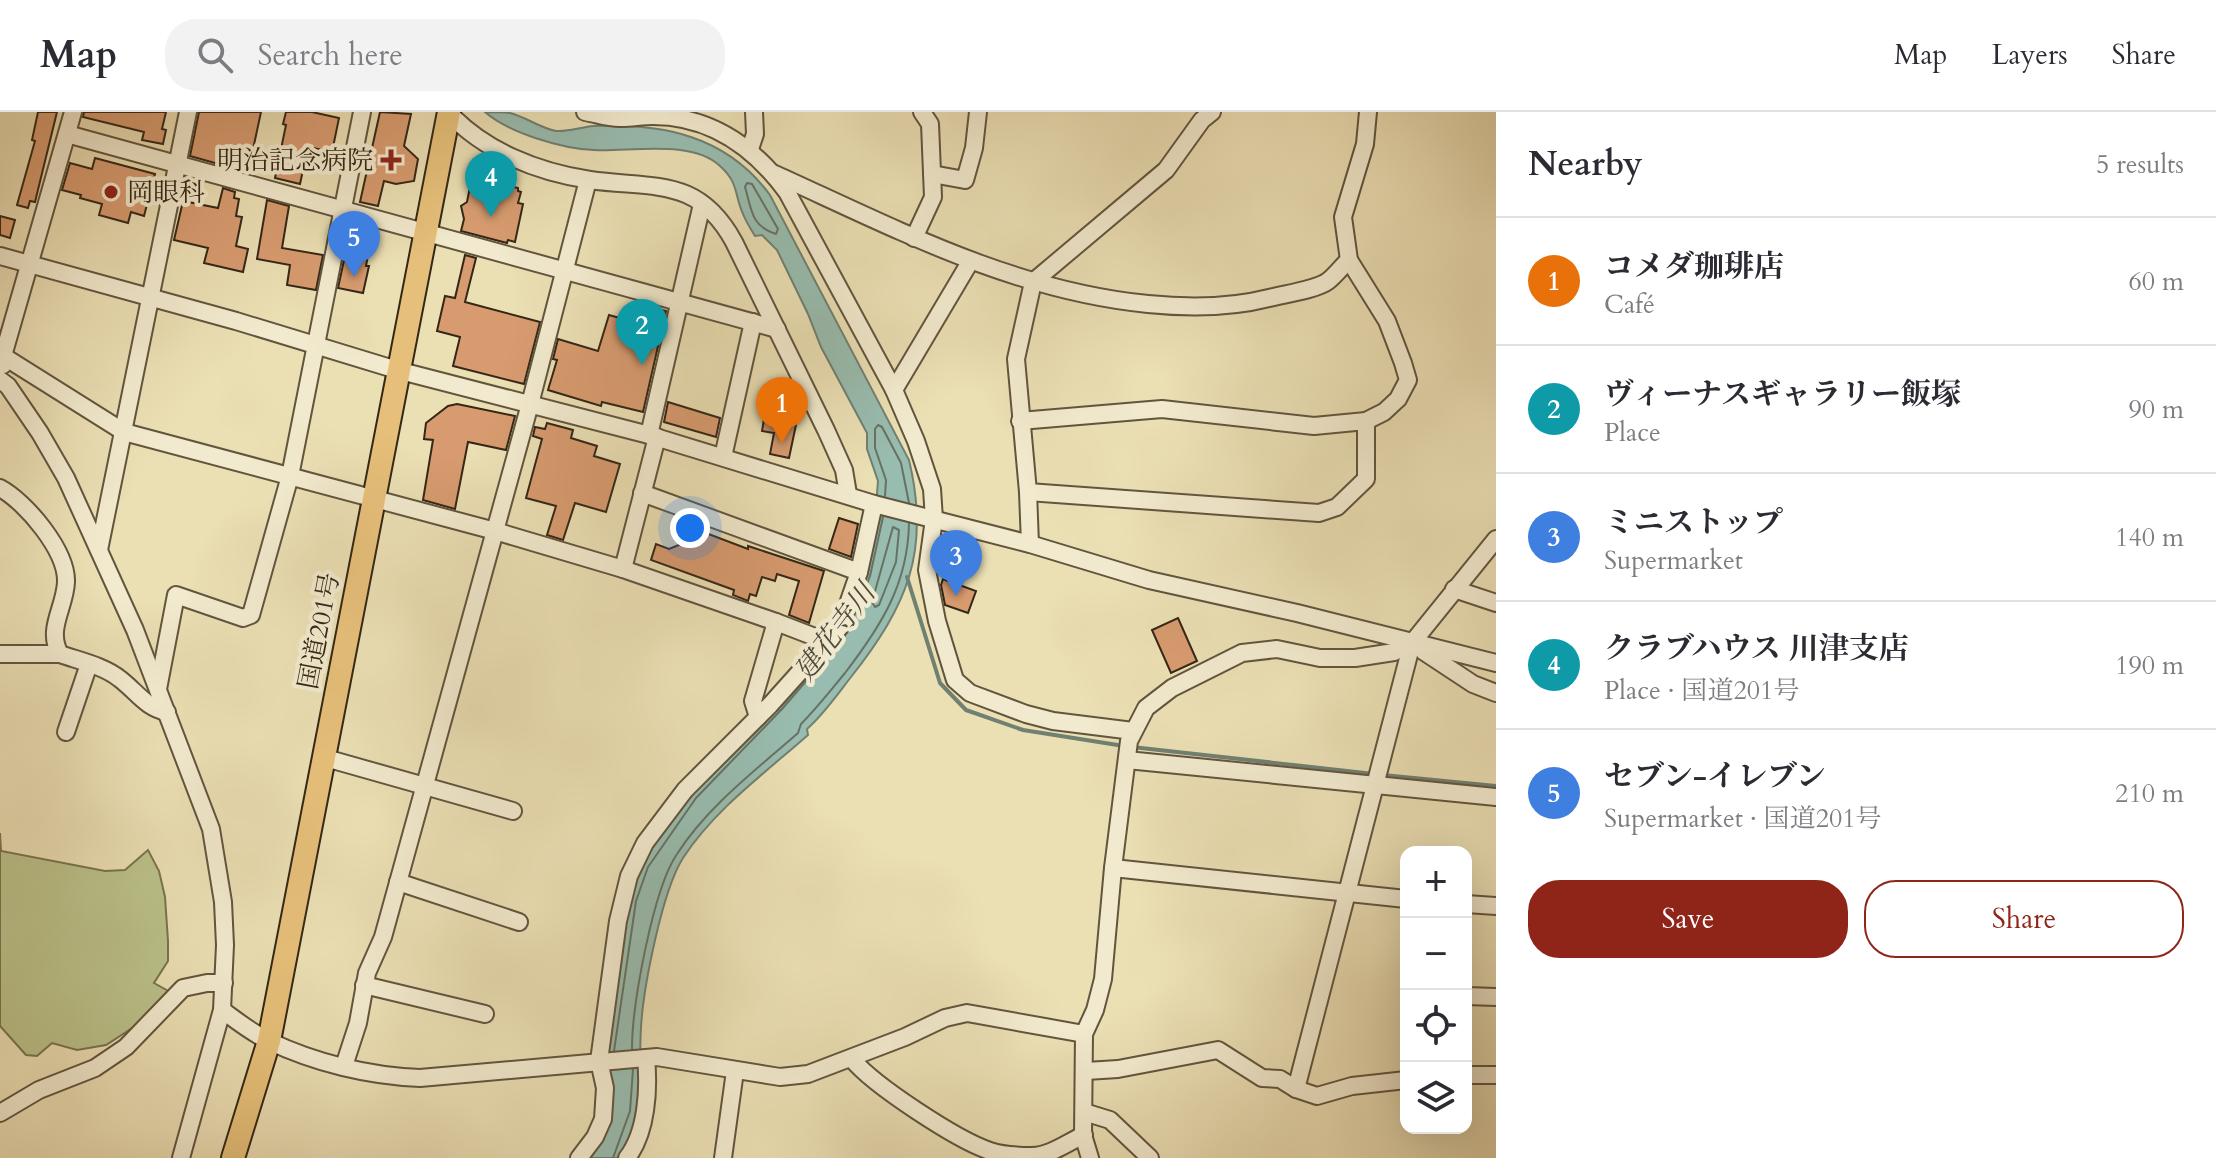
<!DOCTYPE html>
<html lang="en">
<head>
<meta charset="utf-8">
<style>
	:root { --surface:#fff; --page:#f2f2f3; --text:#2b2b33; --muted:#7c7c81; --line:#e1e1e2; --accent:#8f2418 }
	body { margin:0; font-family:Cardo,"Noto Serif JP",serif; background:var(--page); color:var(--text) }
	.controls { position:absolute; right:24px; bottom:24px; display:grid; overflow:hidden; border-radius:16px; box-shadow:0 8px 32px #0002 }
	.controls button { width:72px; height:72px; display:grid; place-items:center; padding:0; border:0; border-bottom:2px solid var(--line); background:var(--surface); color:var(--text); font:40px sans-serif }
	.you { position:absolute; left:690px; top:416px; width:28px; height:28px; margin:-20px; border:6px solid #fff; border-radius:50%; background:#1a73e8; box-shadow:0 0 0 12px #1a73e833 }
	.badge { display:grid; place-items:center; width:52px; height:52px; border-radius:50%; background:var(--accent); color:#fff; font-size:26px; font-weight:700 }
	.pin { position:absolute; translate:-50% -66px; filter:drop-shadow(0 2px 4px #0008) }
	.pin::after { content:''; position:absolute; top:42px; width:28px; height:24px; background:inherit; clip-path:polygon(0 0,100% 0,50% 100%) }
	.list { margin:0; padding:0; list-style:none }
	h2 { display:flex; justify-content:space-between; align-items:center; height:104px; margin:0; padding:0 32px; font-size:34px }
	h2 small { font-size:26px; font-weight:400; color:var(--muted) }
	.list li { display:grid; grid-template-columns:52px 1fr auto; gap:24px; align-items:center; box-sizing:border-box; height:128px; padding:0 32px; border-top:2px solid var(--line) }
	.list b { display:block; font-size:30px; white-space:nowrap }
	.list p { margin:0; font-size:26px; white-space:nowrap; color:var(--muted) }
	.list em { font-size:26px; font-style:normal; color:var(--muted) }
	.actions { display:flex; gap:16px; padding:24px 32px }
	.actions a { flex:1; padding:18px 0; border:2px solid var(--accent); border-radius:32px; text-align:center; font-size:28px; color:var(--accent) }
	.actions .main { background:var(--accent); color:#fff }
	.icon { flex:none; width:44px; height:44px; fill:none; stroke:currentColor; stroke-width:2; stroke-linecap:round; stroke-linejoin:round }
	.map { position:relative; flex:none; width:1496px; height:1046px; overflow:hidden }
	header { display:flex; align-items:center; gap:48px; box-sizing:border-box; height:112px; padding:0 40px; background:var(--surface); border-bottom:2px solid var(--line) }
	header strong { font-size:38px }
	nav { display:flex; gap:44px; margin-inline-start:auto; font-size:28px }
	.search { width:560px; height:72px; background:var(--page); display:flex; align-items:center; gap:20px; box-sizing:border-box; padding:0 28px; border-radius:32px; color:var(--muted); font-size:30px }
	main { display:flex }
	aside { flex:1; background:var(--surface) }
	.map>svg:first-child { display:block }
	.green { fill:#bbc18a; stroke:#787450; stroke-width:2 }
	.water { fill:#98bcaf; stroke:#708072; stroke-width:2 }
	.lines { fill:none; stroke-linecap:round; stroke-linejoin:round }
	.shore { stroke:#667263; stroke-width:2 }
	.stream { stroke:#708072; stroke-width:4 }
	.building { fill:#d79b6f; stroke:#342717; stroke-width:2 }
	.minor-casing { stroke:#62553e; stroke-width:20 }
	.highway-casing { stroke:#342717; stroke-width:26 }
	.minor { stroke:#f2eace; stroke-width:16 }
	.highway { stroke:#e6c07a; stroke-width:22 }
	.poi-dot { fill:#8f2418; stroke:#f2eace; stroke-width:3 }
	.labels { text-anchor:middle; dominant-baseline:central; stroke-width:8; stroke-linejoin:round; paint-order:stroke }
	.poi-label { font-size:26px; fill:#342717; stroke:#f2eace; text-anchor:end }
	.street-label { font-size:26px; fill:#342717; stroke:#f2eace }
	.water-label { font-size:28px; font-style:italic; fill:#4d4c3d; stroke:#f2eace }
</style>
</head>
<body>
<header>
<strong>Map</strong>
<div class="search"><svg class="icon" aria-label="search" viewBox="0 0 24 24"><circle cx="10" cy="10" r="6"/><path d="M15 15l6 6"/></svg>Search here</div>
<nav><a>Map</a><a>Layers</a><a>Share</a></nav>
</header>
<main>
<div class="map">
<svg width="1496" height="1046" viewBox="0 0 1496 1046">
	<rect width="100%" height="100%" fill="#ebdfb4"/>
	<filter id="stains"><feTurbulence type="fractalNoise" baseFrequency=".0025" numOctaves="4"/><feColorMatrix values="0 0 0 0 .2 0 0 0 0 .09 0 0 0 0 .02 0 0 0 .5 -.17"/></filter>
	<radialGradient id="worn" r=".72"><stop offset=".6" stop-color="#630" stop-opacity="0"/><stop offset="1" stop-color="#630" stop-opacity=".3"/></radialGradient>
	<polygon class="green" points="0,721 1,739 105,759 125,758 148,738 159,759 165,785 168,829 168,849 154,871 170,880 143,909 106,933 77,938 52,931 37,944 26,943 0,914"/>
	<path class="water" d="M 485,0 C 493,0 503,0 510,1 C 526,5 540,16 556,19 C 568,20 582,15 593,14 C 663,11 727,24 770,83 L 909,348 C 931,439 907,494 851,565 C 837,583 824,602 807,617 L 808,623 C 765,661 715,697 683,746 C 662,779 643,877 641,916 C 638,959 646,1009 619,1046 L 581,1046 L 598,1024 L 606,939 L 628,787 L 641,752 L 690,681 L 831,531 L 875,406 L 878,369 L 867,337 L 867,321 L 821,235 L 808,202 L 777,138 L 762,123 L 755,124 C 751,117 746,110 743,102 C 734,82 739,71 720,54 C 692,27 630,40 594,38 C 563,37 509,21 485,0 Z"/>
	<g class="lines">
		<g class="shore">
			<path d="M 747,71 L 752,72 L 778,117 L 776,122 C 751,114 752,99 745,75 Z"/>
			<polyline points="885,384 886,368 875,336 875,317 878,313 882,315 901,351 909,391"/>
			<polygon points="893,415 899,418 896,450 879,493 875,495 872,490"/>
			<polyline points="851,512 870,464 883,405"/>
			<path d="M 632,937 C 632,893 653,777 677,742 C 708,694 756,658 798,621 L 801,612 C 817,596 831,578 845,561 C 881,514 908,472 909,411"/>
			<polyline points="614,939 636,789 648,755 696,686 782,597 845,524"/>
			<polyline points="613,1046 630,999 633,957"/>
		</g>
		<g class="stream">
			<polyline points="907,465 940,571 966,598 1023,618 1124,634"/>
			<polyline points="1132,635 1374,662"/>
			<polyline points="1383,663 1496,674"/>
		</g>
	</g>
	<g class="building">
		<polygon points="38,0 57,0 35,90 30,89 28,96 17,93 35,29 32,28"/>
		<polygon points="84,0 166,0 162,17 166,18 163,32 142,28 144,20 83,5"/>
		<polygon points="199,0 261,0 249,56 241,54 240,58 190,44"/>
		<polygon points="286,0 312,0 339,6 332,40 308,35 300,72 275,66 286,13 283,12"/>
		<polygon points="380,0 411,2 404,34 418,47 414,69 396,72 384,69 378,94 360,90"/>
		<polygon points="95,46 155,62 144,104 131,100 128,111 99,103 102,92 80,86 81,83 62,78 70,51 92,57"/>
		<polygon points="471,70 503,78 504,73 518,76 518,79 521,80 518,91 523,92 515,130 508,128 507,131 461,119 464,107 461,94 467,90"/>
		<polygon points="223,76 235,80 234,86 239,87 236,104 242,105 236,134 248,137 243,160 204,151 208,136 174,128 183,89 218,96"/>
		<polygon points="267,88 289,94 282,136 323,143 316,178 287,173 290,153 257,147"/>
		<polygon points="0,104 15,108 10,126 0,123"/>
		<polygon points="346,139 368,143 366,154 369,154 363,181 338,176"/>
		<polygon points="465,143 476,146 465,190 540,210 524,272 453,254 460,225 437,219 445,184 455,186"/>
		<polygon points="645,194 666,199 643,300 602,290 601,294 548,278 557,248 553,247 558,227 598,239 609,203 641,212"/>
		<polygon points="668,290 720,306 716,325 664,310"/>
		<polygon points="457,292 515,304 506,338 468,330 455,397 423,388 433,328 424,327 426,311 448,294"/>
		<polygon points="765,301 797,308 789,346 770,342 774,321 762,319"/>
		<polygon points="547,311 573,318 571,326 597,334 594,344 620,352 606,400 575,391 563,428 547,423 556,394 526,386 542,327 533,324 535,315 545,317"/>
		<polygon points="839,406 858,412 851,445 829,437"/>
		<polygon points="690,415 748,437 748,434 824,459 809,511 789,503 799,469 777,462 775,469 762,465 756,484 750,482 748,489 733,483 734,478 651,448 656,432 669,437 684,431"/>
		<polygon points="943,467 976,479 968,501 945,493 941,473"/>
		<polygon points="1178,506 1197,549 1171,561 1152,518"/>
	</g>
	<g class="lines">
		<defs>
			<g id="minor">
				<path d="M 448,0 C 484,39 537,60 590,68 C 654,77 698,64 734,130 L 826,318 L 844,358 L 848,382"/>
				<path d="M 585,0 C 597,2 610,7 622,6 C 632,6 642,4 653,4 C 710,4 754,35 787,80 L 894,278 L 916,329 L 932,377 L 934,407 L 927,458 L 937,509 L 955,568 L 970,581 L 1026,602 L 1053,609 L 1133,619"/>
				<polyline points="67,22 777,217"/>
				<polyline points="750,37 755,22 754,0"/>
				<path d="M 775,62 C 896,117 1014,179 1148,192 C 1188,196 1230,196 1269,186 C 1284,182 1316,178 1328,169 C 1336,163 1342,154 1349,148"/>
				<polyline points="932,62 965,68 974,36 978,0"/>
				<polyline points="914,126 933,85 930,12 922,0"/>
				<polyline points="0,144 236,209 397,258 649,323 874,392 1030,432 1149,468 1297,501 1496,551"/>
				<polyline points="3,244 124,320 495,419 623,457 776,510 753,589 758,605"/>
				<polyline points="3,253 3,244 73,0"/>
				<polyline points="0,268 8,274 40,321 66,366 135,518 211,717 223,790 225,833 222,898 181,1046"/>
				<polyline points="894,278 970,150"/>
				<polyline points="1020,309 1162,297 1314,314 1366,309 1384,300 1398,287 1408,268 1403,251 1387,209 1349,148 1343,105 1365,32 1368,0"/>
				<polyline points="649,323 702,92"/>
				<polyline points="723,345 753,210"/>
				<path d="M 0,376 C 26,390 67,439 66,470 C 65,496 46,517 60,542 C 80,549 104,554 120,567 C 137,580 146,596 167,600"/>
				<polyline points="1028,380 1319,401 1337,395 1366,367 1366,309"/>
				<polyline points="642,381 859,460"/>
				<polyline points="1030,432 1028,380 1016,247 1033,170 1166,58 1202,8 1212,0"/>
				<polyline points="99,438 188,0"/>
				<polyline points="623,457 657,325"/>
				<polyline points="1454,477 1496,491"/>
				<polyline points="776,510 828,530"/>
				<polyline points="1423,539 1473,572 1496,581"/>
				<polyline points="0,542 60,542"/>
				<polyline points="158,577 176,483 243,506 251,503 290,364 362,0"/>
				<polyline points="66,620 89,552"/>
				<polyline points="322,645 513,699"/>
				<polyline points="1127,648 1496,685"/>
				<polyline points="1113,756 1406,787"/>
				<polyline points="398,770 519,810"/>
				<polyline points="1466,792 1496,794"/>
				<polyline points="364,873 485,902"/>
				<polyline points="1466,884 1496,885"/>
				<path d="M 222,898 C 237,909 252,921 269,929 C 315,951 369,964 420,966 L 657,945 L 780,965 L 808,962 L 905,925 L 945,906 L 967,901 L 1084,922"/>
				<path d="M 852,947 C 873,973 957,1028 990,1039 C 1002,1043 1019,1044 1032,1044 C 1050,1044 1068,1030 1084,1023"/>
				<polyline points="344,954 358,911 367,861 383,825 530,292 588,68"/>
				<polyline points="1086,959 1118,957 1218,938 1262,966 1280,967 1296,977 1317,984 1352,974 1406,968"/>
				<polyline points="1466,963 1496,963"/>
				<polyline points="1296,977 1412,531 1496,427"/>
				<polyline points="1084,1000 1110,1008 1150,1046"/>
				<polyline points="0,1001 39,978 95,956 126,935 183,876 207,871 224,871"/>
				<polyline points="579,1046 595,1025 603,1007 605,976 599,949 618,809 629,764 645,731 685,678 770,593 840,515 859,460 874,392"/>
				<path d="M 627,1046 C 647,1020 649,977 646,946"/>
				<polyline points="723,1046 735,959"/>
				<polyline points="1090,1046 1083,1023 1084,922 1095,898 1103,867 1113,756 1129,629 1146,596 1172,576 1242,541 1277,537 1320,546 1355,546 1394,540 1412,531"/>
			</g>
			<polyline id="highway" points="233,1046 269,929 449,0"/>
		</defs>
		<use href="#minor" class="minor-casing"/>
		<use href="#highway" class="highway-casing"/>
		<use href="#minor" class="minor"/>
		<use href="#highway" class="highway"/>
	</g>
	<g class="poi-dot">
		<path d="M387 36h8v8h8v8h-8v8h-8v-8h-8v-8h8z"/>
		<circle cx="111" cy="80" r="8"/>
	</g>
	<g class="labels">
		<g class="poi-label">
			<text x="373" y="48">明治記念病院</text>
			<text x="127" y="80" text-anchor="start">岡眼科</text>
		</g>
		<g class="street-label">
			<text transform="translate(319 519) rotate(-79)">国道201号</text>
		</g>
		<g class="water-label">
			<text transform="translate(835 520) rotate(-53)">建花寺川</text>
		</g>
	</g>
	<rect width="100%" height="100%" filter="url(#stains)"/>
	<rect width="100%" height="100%" fill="url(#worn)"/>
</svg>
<div class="controls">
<button>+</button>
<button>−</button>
<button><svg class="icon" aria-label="locate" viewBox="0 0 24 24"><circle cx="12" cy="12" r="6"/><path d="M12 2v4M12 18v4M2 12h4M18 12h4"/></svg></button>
<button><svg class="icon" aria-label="layers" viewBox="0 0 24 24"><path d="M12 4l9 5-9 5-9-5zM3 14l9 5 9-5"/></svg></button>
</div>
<div class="you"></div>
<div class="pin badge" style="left:782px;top:331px;background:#e8710a">1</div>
<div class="pin badge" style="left:642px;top:253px;background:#0f9aa8">2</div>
<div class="pin badge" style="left:956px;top:484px;background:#3f7fe0">3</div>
<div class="pin badge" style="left:491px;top:105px;background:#0f9aa8">4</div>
<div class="pin badge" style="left:354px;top:165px;background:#3f7fe0">5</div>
</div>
<aside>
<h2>Nearby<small>5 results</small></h2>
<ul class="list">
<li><span class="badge" style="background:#e8710a">1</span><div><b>コメダ珈琲店</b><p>Café</p></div><em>60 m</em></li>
<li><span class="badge" style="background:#0f9aa8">2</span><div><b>ヴィーナスギャラリー飯塚</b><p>Place</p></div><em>90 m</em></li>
<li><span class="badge" style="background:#3f7fe0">3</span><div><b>ミニストップ</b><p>Supermarket</p></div><em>140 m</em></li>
<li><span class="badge" style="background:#0f9aa8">4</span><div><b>クラブハウス 川津支店</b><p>Place · 国道201号</p></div><em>190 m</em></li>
<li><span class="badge" style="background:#3f7fe0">5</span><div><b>セブン-イレブン</b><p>Supermarket · 国道201号</p></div><em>210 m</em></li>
</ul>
<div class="actions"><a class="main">Save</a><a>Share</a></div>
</aside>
</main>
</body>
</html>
